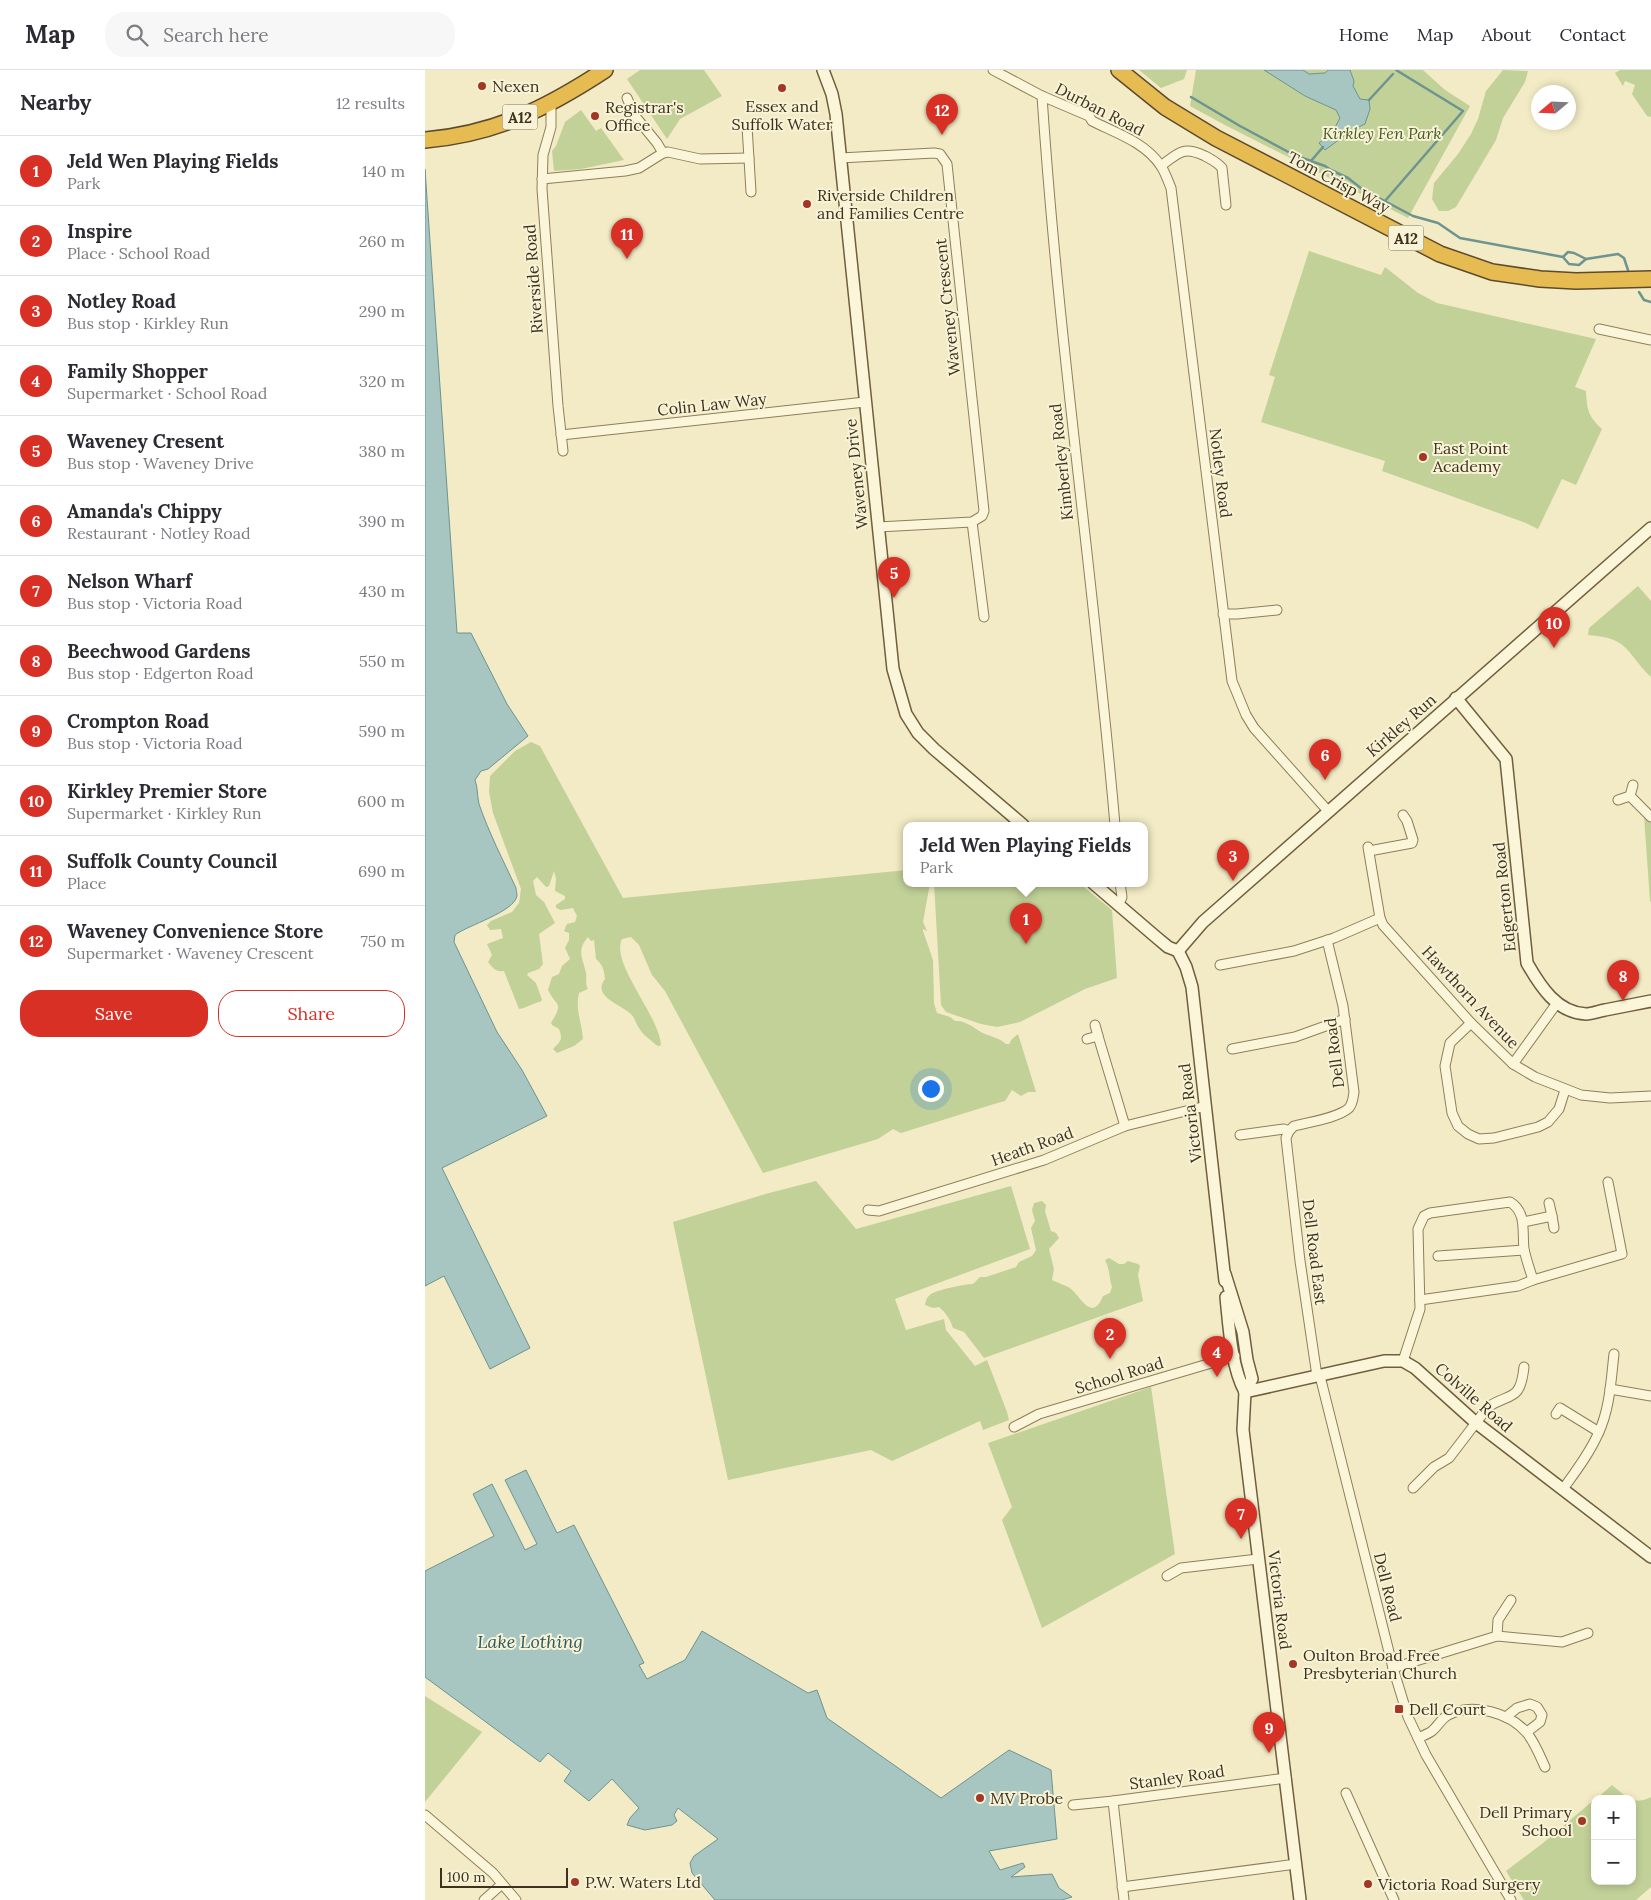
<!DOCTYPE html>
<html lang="en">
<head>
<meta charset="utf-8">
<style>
	:root { --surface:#fff; --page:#f7f7f7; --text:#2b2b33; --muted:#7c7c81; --line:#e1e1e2; --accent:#d93025 }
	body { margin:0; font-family:Lora,serif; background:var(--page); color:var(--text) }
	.controls { position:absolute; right:15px; bottom:15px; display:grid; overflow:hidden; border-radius:10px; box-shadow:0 2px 8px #0003 }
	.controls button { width:45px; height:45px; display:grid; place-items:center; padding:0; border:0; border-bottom:1px solid var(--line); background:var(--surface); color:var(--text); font:25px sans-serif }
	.compass { position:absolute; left:1106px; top:15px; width:45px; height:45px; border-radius:50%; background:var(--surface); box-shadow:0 2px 8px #0003; rotate:251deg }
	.scale { position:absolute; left:15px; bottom:12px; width:128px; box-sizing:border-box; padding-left:5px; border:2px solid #3e321e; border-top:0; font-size:14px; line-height:18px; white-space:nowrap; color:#3e321e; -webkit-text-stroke:4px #f8f3d6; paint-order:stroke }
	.you { position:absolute; left:505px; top:1018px; width:18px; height:18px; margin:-12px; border:4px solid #fff; border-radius:50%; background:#1a73e8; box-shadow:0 0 0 8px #1a73e833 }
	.badge { display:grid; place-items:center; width:32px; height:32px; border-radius:50%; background:var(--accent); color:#fff; font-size:16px; font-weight:700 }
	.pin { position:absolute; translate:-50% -41px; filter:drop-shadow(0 1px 2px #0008) }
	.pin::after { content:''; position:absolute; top:26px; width:18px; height:15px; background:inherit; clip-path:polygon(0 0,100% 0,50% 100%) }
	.popup { position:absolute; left:478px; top:752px; width:245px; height:65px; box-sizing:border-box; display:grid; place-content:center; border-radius:10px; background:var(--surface); filter:drop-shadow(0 1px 4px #0005); font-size:16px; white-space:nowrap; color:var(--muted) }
	.popup b { font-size:19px; color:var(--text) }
	.popup::after { content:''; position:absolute; left:50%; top:100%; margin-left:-10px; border:10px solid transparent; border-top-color:var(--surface) }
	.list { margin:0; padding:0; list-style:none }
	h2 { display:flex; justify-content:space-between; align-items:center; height:65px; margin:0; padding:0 20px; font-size:21px }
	h2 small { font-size:16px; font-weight:400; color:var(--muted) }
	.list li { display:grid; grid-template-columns:32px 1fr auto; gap:15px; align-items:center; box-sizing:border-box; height:70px; padding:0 20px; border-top:1px solid var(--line) }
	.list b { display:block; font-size:19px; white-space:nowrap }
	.list p { margin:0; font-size:16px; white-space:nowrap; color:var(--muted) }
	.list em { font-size:16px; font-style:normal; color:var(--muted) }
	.actions { display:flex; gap:10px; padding:15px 20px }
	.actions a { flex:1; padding:11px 0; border:1px solid var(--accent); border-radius:20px; text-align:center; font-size:18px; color:var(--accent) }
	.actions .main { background:var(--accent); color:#fff }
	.icon { flex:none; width:28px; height:28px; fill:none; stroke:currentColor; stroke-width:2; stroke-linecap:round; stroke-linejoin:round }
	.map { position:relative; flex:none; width:1226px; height:1830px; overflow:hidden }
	header { display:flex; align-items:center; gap:30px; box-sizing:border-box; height:70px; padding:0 25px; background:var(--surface); border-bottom:1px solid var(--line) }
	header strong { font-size:24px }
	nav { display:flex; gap:28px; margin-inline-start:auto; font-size:18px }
	.search { width:350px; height:45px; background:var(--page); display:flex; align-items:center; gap:12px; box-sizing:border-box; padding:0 18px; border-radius:20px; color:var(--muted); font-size:19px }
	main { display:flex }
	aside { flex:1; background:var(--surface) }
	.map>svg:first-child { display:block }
	.green { fill:#c2d198 }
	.water { fill:#a7c5c1; stroke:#6d9490 }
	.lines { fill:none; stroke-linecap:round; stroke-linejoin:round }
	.stream { stroke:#6d9490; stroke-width:2.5 }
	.street-casing { stroke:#8f7e59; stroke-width:11 }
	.secondary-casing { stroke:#715e3c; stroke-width:14 }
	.highway-casing { stroke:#5c4a2e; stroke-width:18 }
	.street { stroke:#fbf6da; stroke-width:9 }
	.secondary { stroke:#fbf6da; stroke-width:11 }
	.highway { stroke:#e6bb51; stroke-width:15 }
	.poi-dot { fill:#a33624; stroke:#f8f3d6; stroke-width:2 }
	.labels { text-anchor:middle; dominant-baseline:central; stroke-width:4; stroke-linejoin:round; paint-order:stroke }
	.shield { fill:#f8f3d6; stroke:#766c55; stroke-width:1 }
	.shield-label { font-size:15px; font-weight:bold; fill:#3e321e }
	.poi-label { font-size:16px; fill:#3e321e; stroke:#f8f3d6; text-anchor:start }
	.street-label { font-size:16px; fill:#3e321e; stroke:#f8f3d6 }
	.park-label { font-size:16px; font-style:italic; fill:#455c23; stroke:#f8f3d6 }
	.water-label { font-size:18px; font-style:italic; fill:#2c5a5f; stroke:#f8f3d6 }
</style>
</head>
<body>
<header>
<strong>Map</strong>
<div class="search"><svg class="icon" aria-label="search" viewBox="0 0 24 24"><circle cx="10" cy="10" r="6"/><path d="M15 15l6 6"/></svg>Search here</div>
<nav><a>Home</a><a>Map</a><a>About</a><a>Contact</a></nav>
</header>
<main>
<aside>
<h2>Nearby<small>12 results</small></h2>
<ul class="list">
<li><span class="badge">1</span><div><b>Jeld Wen Playing Fields</b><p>Park</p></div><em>140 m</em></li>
<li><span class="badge">2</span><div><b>Inspire</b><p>Place · School Road</p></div><em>260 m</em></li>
<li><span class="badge">3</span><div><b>Notley Road</b><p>Bus stop · Kirkley Run</p></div><em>290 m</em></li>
<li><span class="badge">4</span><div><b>Family Shopper</b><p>Supermarket · School Road</p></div><em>320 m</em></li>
<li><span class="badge">5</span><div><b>Waveney Cresent</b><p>Bus stop · Waveney Drive</p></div><em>380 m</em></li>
<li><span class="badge">6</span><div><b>Amanda's Chippy</b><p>Restaurant · Notley Road</p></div><em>390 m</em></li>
<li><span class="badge">7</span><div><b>Nelson Wharf</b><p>Bus stop · Victoria Road</p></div><em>430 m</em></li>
<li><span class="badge">8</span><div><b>Beechwood Gardens</b><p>Bus stop · Edgerton Road</p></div><em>550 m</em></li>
<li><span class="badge">9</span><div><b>Crompton Road</b><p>Bus stop · Victoria Road</p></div><em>590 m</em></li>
<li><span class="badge">10</span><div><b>Kirkley Premier Store</b><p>Supermarket · Kirkley Run</p></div><em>600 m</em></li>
<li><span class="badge">11</span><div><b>Suffolk County Council</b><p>Place</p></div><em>690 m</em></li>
<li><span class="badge">12</span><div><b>Waveney Convenience Store</b><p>Supermarket · Waveney Crescent</p></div><em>750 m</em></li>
</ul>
<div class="actions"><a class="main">Save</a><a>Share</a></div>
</aside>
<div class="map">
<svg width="1226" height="1830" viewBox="0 0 1226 1830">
	<rect width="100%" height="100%" fill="#f2ebc5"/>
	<g class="green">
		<polygon points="215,0 279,0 297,26 255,49 242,69 202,9"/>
		<polygon points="714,0 762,0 759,9 736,18"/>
		<polygon points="771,0 998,0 1020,20 1045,36 983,148 800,55 765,36"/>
		<polygon points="1078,0 1103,1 1100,12 1078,48 1071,70 1031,137 1023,141 1014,141 1007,129 1009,113 1033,84 1046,64 1053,49 1061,21"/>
		<polygon points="1195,0 1226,0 1226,47 1222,46 1207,24 1210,15 1200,11 1198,16 1190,3"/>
		<polygon points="156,40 171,61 176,58 199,90 156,99 129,101 127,81 131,76 140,52"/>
		<path d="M 884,181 L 956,205 L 960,197 L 993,223 L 1012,233 L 1171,269 L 1150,317 L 1161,321 C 1162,340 1163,346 1177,359 L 1151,415 L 1137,409 L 1113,459 L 1101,453 L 957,401 L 960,391 L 836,352 L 850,307 L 844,305 Z"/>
		<path d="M 1213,516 L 1226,531 L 1226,607 C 1200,582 1205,568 1163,565 L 1164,558 Z"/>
		<path d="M 106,672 L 115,676 L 198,828 L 482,800 L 482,813 L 505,813 L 498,852 L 502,861 L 498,859 L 498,861 L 508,890 L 509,933 L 512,943 L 525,947 L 530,951 C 542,950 549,959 560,964 C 568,967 574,968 581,974 L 584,974 L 587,969 L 593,964 L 611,1022 L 603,1022 L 596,1026 L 587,1020 L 580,1031 L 569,1034 L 476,1063 L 468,1059 L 453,1069 L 338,1103 L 240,921 L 227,905 L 214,875 L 206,867 L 197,869 C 185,893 234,945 236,975 L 234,976 L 231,975 C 226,970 218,965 214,958 C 211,954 210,948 206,944 C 197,935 166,926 180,909 C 179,900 178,895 171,889 L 169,870 L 166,871 L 163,867 C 151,881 158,888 161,903 C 162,909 160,914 163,919 L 154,923 C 150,940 157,953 158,969 L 149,976 L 132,983 L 128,979 C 136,971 138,970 134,959 L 127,955 L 126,953 C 139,931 132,938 123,920 L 127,907 L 134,904 L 137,896 L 145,889 L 140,878 L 144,870 L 144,863 L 139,861 L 142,854 L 150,852 L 152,846 L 148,838 L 136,840 L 131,838 L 131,835 L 140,829 L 140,826 L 130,821 L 131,809 L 129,801 L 124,816 L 121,817 L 112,807 L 108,811 L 111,825 L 119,832 L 130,853 L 114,864 L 118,894 L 114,899 L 103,903 L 102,905 L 111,913 L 117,930 L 115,932 C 107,933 102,938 94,939 L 79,901 C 70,902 68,898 63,892 L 67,885 L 62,874 L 78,868 L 76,859 L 65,860 L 62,855 L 66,851 L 87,842 L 94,833 L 96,819 L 68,743 L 64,722 L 65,706 L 90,681 Z"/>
		<polygon points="1219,746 1226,753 1226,832 1225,831"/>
		<polygon points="509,813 654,813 687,840 692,908 660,919 595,952 572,957 556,954 521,942 516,935"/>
		<polygon points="391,1111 431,1159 586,1116 605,1179 470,1229 481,1260 519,1249 521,1260 550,1296 562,1290 582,1342 584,1350 558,1360 555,1351 467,1391 446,1380 303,1410 248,1152 344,1123"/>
		<path d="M 617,1131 L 621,1135 L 620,1141 L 626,1161 L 631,1163 L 634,1168 L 624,1179 L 629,1199 L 627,1210 C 632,1213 641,1215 646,1219 C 656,1227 667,1253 678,1226 L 685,1223 L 687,1217 C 684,1208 685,1199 680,1190 L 684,1188 L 694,1194 L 699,1194 L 703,1191 L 713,1194 L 715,1196 L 713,1205 L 718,1231 L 559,1288 L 539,1262 L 528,1258 C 525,1249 521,1243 514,1237 L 508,1238 L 500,1235 C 501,1230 502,1227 506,1224 C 512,1220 540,1214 548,1214 L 555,1207 L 561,1207 L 591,1197 L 594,1192 L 607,1186 L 611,1180 L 606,1158 L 610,1151 L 607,1140 L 609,1133 Z"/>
		<polygon points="726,1317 750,1484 617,1558 577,1450 587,1437 563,1373"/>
		<polygon points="0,1626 57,1662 0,1732"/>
		<polygon points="1187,1715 1200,1726 1206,1729 1171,1729"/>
		<path d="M 1226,1727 L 1226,1817 L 1211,1830 L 1099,1830 L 1081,1801 L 1118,1773 L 1170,1729 L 1170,1811 L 1207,1811 L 1207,1729 C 1213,1732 1221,1730 1226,1727 Z"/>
	</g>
	<g class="water">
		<polygon points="839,0 878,0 884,4 900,3 903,0 925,0 929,11 928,16 935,29 944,30 945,39 940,54 927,60 900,80 894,73 908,61 915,48 911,40 880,26"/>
		<path d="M 0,99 L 32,563 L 46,563 L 82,634 L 103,666 L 63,699 L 56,701 L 50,710 C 53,718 52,726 54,734 C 64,763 78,790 91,818 C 91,820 92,823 92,826 C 89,842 43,855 30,865 L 29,872 L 72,962 L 97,1000 L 122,1046 L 17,1098 L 105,1278 L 65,1299 L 19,1206 L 0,1216 Z"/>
		<polygon points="101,1400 132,1463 149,1455 219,1593 214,1595 222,1609 260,1590 277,1561 383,1623 392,1620 402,1648 516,1728 584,1680 626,1700 632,1769 564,1781 575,1800 598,1793 600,1797 586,1807 627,1804 634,1818 647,1827 637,1830 290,1830 267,1803 265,1793 269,1786 293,1769 253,1738 249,1745 252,1751 247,1755 220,1760 202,1755 205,1748 214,1738 187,1709 164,1731 139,1711 146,1701 123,1683 115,1692 0,1607 0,1501 69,1466 48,1424 67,1414 100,1480 112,1474 80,1410"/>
	</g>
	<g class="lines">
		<g class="stream">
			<polyline points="766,27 815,56 869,85 900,96 906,100 923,108 937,119 988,146 1013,153 1035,168 1138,187 1143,182 1149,183 1161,189 1193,184 1199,188 1203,200"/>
			<polyline points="944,30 968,4"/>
			<polyline points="886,91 898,77"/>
			<polyline points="960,131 1038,41 971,0"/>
			<polyline points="1138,187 1144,194 1154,195 1161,189"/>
			<polyline points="1214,222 1219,230 1226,232"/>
		</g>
		<defs>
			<g id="street">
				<path d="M 568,0 L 617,26 L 664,46 L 667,51 C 691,63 720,72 736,96 C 740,102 743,111 746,118 L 807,611 L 821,645 L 829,658 L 903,741"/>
				<path d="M 617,26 C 633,270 669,512 690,755"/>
				<polyline points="202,28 210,46 232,73 238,83 243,82 275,89 324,88"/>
				<polyline points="126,36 126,57 118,85 117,119 133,336 138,381"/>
				<polyline points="322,56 326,122"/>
				<polyline points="415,88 509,83 515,84 522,94 559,441 557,446 547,452 453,457"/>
				<path d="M 736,96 C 754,82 758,76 780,86 C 787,90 792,92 797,98 L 801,135"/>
				<polyline points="117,109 200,101 214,98 238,83"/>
				<polyline points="1174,259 1226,270"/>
				<polyline points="136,365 440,332"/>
				<polyline points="547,452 559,547"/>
				<polyline points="798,544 812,544 852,540"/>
				<polyline points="1205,726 1208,715"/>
				<polyline points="1193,730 1205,726 1226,747"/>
				<polyline points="943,777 955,848 958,855 1046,953 1088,994 1110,1007 1156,1025 1185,1028 1226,1026"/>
				<polyline points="944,781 987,773 988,770 982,751 978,745"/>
				<polyline points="694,834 697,827 695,813"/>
				<polyline points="795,895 869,881 909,868 955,848"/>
				<polyline points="1046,953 1025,973 1020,996 1027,1043 1033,1056 1043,1064 1054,1069 1069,1068 1113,1057 1123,1052 1134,1039 1140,1020"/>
				<polyline points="670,955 673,966"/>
				<polyline points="662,969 673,966 700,1056"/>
				<polyline points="807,979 870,967 920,949"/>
				<polyline points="1088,994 1132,933"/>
				<polyline points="864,1061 861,1068 875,1191 892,1306"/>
				<path d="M 815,1065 L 859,1059 L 864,1061 L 869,1056 C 884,1052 913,1048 924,1038 C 928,1033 928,1028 929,1022 L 918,936 L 902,870"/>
				<polyline points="443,1140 454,1141 619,1090 700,1056 781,1036"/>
				<polyline points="1127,1146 1129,1158"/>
				<polyline points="1098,1152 1127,1146 1124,1133"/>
				<polyline points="1013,1186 1099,1180"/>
				<polyline points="995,1230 1093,1216 1108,1210 1197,1184 1183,1112"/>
				<path d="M 978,1291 L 995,1239 L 993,1159 L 999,1146 L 1005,1143 L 1085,1132 C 1102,1142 1097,1162 1099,1179 C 1101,1189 1105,1200 1108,1210"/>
				<polyline points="895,1306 968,1598 983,1647 1001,1685 1086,1830"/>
				<polyline points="1185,1319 1226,1326"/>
				<polyline points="1131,1344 1135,1338 1174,1362"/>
				<polyline points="589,1357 614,1344 810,1286"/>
				<path d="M 988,1418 L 1009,1397 L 1024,1388 L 1063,1337 C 1085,1322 1095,1333 1099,1297"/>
				<path d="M 1138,1419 C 1151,1401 1164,1384 1173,1364 C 1185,1339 1186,1310 1189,1284"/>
				<polyline points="742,1506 756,1498 833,1489"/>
				<polyline points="1072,1566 1073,1550 1086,1530"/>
				<polyline points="968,1598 1072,1566 1137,1572 1163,1563"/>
				<polyline points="1081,1647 1092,1638 1105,1634 1112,1637 1117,1645 1115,1652 1102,1662"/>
				<path d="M 993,1668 C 997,1666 1003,1664 1007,1661 C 1013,1656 1016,1649 1023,1645 C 1048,1632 1085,1643 1102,1663 C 1110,1673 1115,1686 1120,1697"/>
				<polyline points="921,1723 969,1830"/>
				<polyline points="688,1731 699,1830"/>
				<polyline points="648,1735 688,1731 861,1708"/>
				<polyline points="0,1745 68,1803 91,1830"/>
				<polyline points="697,1817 871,1794"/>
				<polyline points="59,1830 77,1814"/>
			</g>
			<g id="secondary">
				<polyline points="398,0 407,24 411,44 468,599 481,644 493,663 509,679 598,755"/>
				<path d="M 1031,628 L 1081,689 L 1102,893 C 1115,916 1132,943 1161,944 C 1167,944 1174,941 1180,940 C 1195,937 1211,934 1226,931"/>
				<polyline points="668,813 731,867 743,877 753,881"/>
				<polyline points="753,881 778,852 1226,458"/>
				<polyline points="753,881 761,897 767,917 800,1211"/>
				<polyline points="800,1204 818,1262 822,1290 827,1309 820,1322 818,1360 875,1830"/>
				<path d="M 801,1227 C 804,1256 806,1296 820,1322"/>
				<polyline points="820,1322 959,1291 978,1291 990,1298 1050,1352 1226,1487"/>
			</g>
			<g id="highway">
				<polyline points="694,0 740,37 791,68 1015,184 1067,202 1115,209 1151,211 1226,209"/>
				<path d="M 0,70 C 71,64 122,38 180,0"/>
			</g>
		</defs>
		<use href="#street" class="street-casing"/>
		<use href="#secondary" class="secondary-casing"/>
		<use href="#highway" class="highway-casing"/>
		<use href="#street" class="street"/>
		<use href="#secondary" class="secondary"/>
		<use href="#highway" class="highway"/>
	</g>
	<g class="poi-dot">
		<circle cx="57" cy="16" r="5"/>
		<circle cx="357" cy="18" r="5"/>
		<circle cx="170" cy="46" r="5"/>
		<circle cx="382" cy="134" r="5"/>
		<circle cx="998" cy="387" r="5"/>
		<circle cx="868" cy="1594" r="5"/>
		<rect x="969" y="1634" width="10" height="10" rx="2.5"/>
		<circle cx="555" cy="1728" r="5"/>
		<circle cx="1157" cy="1751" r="5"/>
		<circle cx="150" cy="1812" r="5"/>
		<circle cx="943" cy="1814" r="5"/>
	</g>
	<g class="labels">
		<g class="shield">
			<rect x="77.5" y="34.5" width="35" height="25" rx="4"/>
			<rect x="963.5" y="155.5" width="35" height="25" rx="4"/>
		</g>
		<g class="shield-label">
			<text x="95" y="47">A12</text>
			<text x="981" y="168">A12</text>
		</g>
		<g class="poi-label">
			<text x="67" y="16">Nexen</text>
			<text x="357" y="36" text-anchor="middle">Essex and<tspan x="357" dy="18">Suffolk Water</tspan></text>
			<text x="180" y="37">Registrar's<tspan x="180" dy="18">Office</tspan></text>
			<text x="392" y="125">Riverside Children<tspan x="392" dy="18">and Families Centre</tspan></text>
			<text x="1008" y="378">East Point<tspan x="1008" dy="18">Academy</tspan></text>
			<text x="878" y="1585">Oulton Broad Free<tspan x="878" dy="18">Presbyterian Church</tspan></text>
			<text x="984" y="1639">Dell Court</text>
			<text x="565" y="1728">MV Probe</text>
			<text x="1147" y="1742" text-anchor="end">Dell Primary<tspan x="1147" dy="18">School</tspan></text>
			<text x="160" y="1812">P.W. Waters Ltd</text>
			<text x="953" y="1814">Victoria Road Surgery</text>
		</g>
		<g class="street-label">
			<text transform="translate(675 39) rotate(27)">Durban Road</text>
			<text transform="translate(914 112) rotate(28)">Tom Crisp Way</text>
			<text transform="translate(108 209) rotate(-94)">Riverside Road</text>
			<text transform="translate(522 237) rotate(-96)">Waveney Crescent</text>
			<text transform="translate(287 334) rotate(-6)">Colin Law Way</text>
			<text transform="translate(636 392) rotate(-96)">Kimberley Road</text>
			<text transform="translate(796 403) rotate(83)">Notley Road</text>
			<text transform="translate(431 404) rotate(-96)">Waveney Drive</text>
			<text transform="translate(976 655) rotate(-41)">Kirkley Run</text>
			<text transform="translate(1079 827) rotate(-96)">Edgerton Road</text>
			<text transform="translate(1046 927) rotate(47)">Hawthorn Avenue</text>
			<text transform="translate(909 983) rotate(-97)">Dell Road</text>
			<text transform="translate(765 1043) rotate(-97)">Victoria Road</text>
			<text transform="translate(607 1076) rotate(-20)">Heath Road</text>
			<text transform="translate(890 1182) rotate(83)">Dell Road East</text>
			<text transform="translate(694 1305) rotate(-17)">School Road</text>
			<text transform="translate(1049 1327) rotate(41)">Colville Road</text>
			<text transform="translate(963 1517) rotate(76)">Dell Road</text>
			<text transform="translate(855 1530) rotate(83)">Victoria Road</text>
			<text transform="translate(752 1707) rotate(-8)">Stanley Road</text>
		</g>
		<g class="park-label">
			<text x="957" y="63">Kirkley Fen Park</text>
		</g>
		<g class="water-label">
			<text x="105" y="1571">Lake Lothing</text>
		</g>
	</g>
</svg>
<div class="controls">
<button>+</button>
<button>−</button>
</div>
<svg class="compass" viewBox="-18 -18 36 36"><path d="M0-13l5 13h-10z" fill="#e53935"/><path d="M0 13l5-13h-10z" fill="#7c7c81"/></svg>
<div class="scale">100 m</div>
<div class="you"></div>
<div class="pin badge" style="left:601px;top:874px">1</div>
<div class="popup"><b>Jeld Wen Playing Fields</b>Park</div>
<div class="pin badge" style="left:685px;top:1289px">2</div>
<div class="pin badge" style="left:808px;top:811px">3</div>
<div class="pin badge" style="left:792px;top:1307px">4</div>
<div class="pin badge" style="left:469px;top:528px">5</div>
<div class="pin badge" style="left:900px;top:710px">6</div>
<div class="pin badge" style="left:816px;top:1469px">7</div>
<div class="pin badge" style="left:1198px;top:931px">8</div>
<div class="pin badge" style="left:844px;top:1683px">9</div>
<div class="pin badge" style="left:1129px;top:578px">10</div>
<div class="pin badge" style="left:202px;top:189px">11</div>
<div class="pin badge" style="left:517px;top:65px">12</div>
</div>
</main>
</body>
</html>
